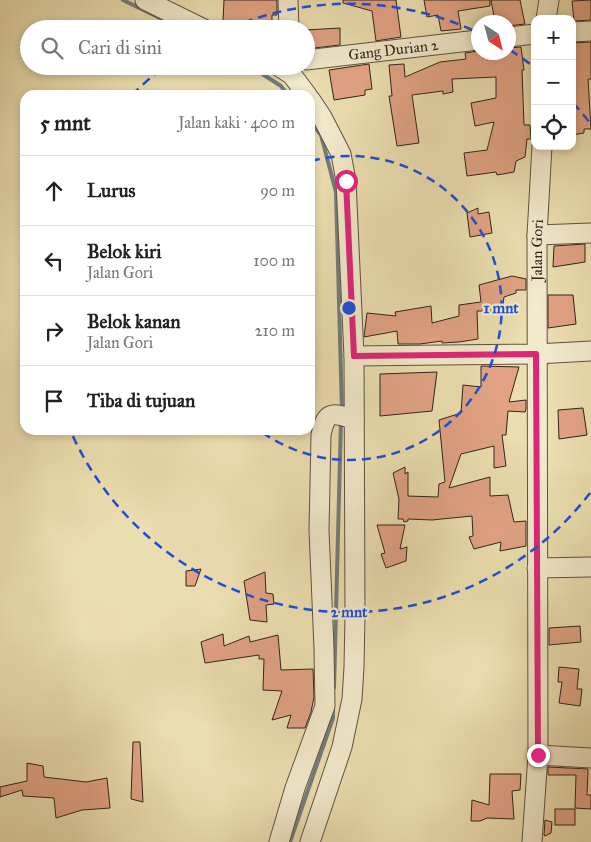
<!DOCTYPE html>
<html lang="id">
<head>
<meta charset="utf-8">
<style>
	:root { --surface:#fff; --page:#f6f6f6; --text:#222; --muted:#767676; --line:#e0e0e0 }
	body { margin:0; font-family:"IM FELL Great Primer",serif; background:var(--page); color:var(--text) }
	.controls { position:absolute; right:15px; top:15px; display:grid; overflow:hidden; border-radius:10px; box-shadow:0 2px 8px #0003 }
	.controls button { width:45px; height:45px; display:grid; place-items:center; padding:0; border:0; border-bottom:1px solid var(--line); background:var(--surface); color:var(--text); font:25px sans-serif }
	.compass { position:absolute; left:471px; top:15px; width:45px; height:45px; border-radius:50%; background:var(--surface); box-shadow:0 2px 8px #0003; rotate:144deg }
	.stop { position:absolute; width:15px; height:15px; margin:-11px; border:4px solid #db2777; border-radius:50%; background:#fff }
	.stop.end { background:#db2777; border-color:#fff; box-shadow:0 1px 5px #0008 }
	.list { margin:0; padding:0; list-style:none }
	h2 { display:flex; justify-content:space-between; align-items:center; height:65px; margin:0; padding:0 20px; font-size:21px }
	h2 small { font-size:16px; font-weight:400; color:var(--muted) }
	.list li { display:grid; grid-template-columns:32px 1fr auto; gap:15px; align-items:center; box-sizing:border-box; height:70px; padding:0 20px; border-top:1px solid var(--line) }
	.list b { display:block; font-size:19px; white-space:nowrap }
	.list p { margin:0; font-size:16px; white-space:nowrap; color:var(--muted) }
	.list em { font-size:16px; font-style:normal; color:var(--muted) }
	.icon { flex:none; width:28px; height:28px; fill:none; stroke:currentColor; stroke-width:2; stroke-linecap:round; stroke-linejoin:round }
	.map { position:relative; flex:none; width:591px; height:842px; overflow:hidden }
	.search { position:absolute; background:var(--surface); box-shadow:0 2px 8px #0003; left:20px; top:20px; width:295px; height:55px; display:flex; align-items:center; gap:12px; box-sizing:border-box; padding:0 18px; border-radius:28px; color:var(--muted); font-size:19px }
	.panel { position:absolute; background:var(--surface); box-shadow:0 2px 8px #0003; left:20px; top:90px; width:295px; height:345px; border-radius:15px }
	.map>svg:first-child { display:block }
	.lines { fill:none; stroke-linecap:round; stroke-linejoin:round }
	.stream { stroke:#737d7a; stroke-width:4 }
	.building { fill:#e1a384; stroke:#30241d }
	.minor-casing { stroke:#5f5242; stroke-width:21 }
	.minor { stroke:#f2eacc; stroke-width:19 }
	.route { stroke:#db2777; stroke-width:6 }
	.ring { fill:none; stroke:#1d4ed8; stroke-width:2.5; stroke-dasharray:9 6 }
	.labels { text-anchor:middle; dominant-baseline:central; stroke-width:4.5; stroke-linejoin:round; paint-order:stroke }
	.street-label { font-size:15px; fill:#30241d; stroke:#f2eacc }
	.centre { fill:#1d4ed8; stroke:#f2eacc; stroke-width:2.5 }
	.ring-label { font-size:15px; text-anchor:middle; font-weight:bold; fill:#1d4ed8; stroke:#f2eacc; stroke-width:4.5; stroke-linejoin:round; paint-order:stroke }
</style>
</head>
<body>
<div class="map">
<svg width="591" height="842" viewBox="0 0 591 842">
	<rect width="100%" height="100%" fill="#ebdeb0"/>
	<filter id="stains"><feTurbulence type="fractalNoise" baseFrequency=".004" numOctaves="4"/><feColorMatrix values="0 0 0 0 .2 0 0 0 0 .09 0 0 0 0 .02 0 0 0 .5 -.17"/></filter>
	<radialGradient id="worn" r=".72"><stop offset=".6" stop-color="#630" stop-opacity="0"/><stop offset="1" stop-color="#630" stop-opacity=".3"/></radialGradient>
	<g class="lines">
		<g class="stream">
			<polyline points="123,0 182,29"/>
			<polyline points="250,66 281,86 288,95"/>
			<polyline points="310,121 321,135 336,192 342,411"/>
			<polyline points="334,688 341,420"/>
			<polyline points="290,842 333,718 333,707"/>
		</g>
	</g>
	<g class="building">
		<polygon points="224,0 277,0 277,15 272,15 272,23 259,23 258,29 236,29 237,22 223,21"/>
		<polygon points="343,0 396,0 401,37 376,41 372,11 343,3"/>
		<polygon points="424,0 490,0 490,6 458,11 461,29 441,31 438,15 427,17"/>
		<polygon points="491,0 520,0 525,24 508,26 508,22 495,22"/>
		<polygon points="591,0 591,20 574,21 572,1"/>
		<polygon points="340,28 340,45 306,49 306,30"/>
		<polygon points="591,42 591,79 588,79 591,129 584,129 584,133 572,135 572,61 574,61 572,43"/>
		<polygon points="521,47 524,70 522,70 524,125 530,125 531,139 527,139 525,157 516,161 514,172 497,175 496,172 467,176 464,153 487,150 494,122 475,126 471,103 496,98 496,77 452,79 453,92 443,94 443,91 412,95 419,143 397,146 389,96 392,96 389,65 404,64 405,77 440,62 466,59 465,53 478,51 508,52 508,48"/>
		<polygon points="369,64 372,89 365,90 365,95 334,100 329,70"/>
		<polygon points="478,208 478,214 489,212 492,233 470,237 467,213"/>
		<polygon points="585,244 585,262 553,267 554,246"/>
		<polygon points="512,276 526,279 526,290 516,290 516,293 504,297 502,311 477,311 478,339 459,342 442,343 442,341 420,344 398,344 397,331 364,337 367,313 396,316 395,312 431,306 432,323 459,316 459,305 481,302 479,285"/>
		<polygon points="548,295 573,295 576,324 548,328"/>
		<polygon points="481,366 519,367 509,402 526,400 526,409 525,412 508,411 506,435 502,435 506,466 494,468 494,446 461,454 449,488 490,477 490,496 508,495 514,522 526,521 526,546 500,551 501,542 474,549 469,537 473,536 472,516 432,520 408,519 408,521 404,522 403,519 398,519 399,499 393,473 405,467 405,474 408,472 408,496 438,497 439,484 445,482 439,420 461,413 463,385 481,387"/>
		<polygon points="437,372 432,411 380,416 380,374"/>
		<polygon points="583,408 587,435 559,439 558,410"/>
		<polygon points="377,525 405,525 400,549 407,547 406,561 386,568 381,554 385,553"/>
		<polygon points="201,569 195,586 186,586 186,571"/>
		<polygon points="265,572 266,593 273,594 274,604 266,605 267,622 250,620 244,581"/>
		<polygon points="580,626 581,642 549,645 549,628"/>
		<polygon points="223,634 224,646 249,636 250,642 278,635 281,670 313,669 314,697 311,712 305,728 287,728 291,715 272,720 282,691 263,690 264,659 259,659 259,655 205,663 201,642"/>
		<polygon points="559,667 579,669 577,689 582,689 580,706 559,703 562,682 558,682"/>
		<polygon points="133,742 140,742 143,802 131,799"/>
		<polygon points="27,763 43,766 44,777 86,782 107,778 110,808 82,810 56,818 54,798 23,796 22,790 0,797 0,787 27,781"/>
		<polygon points="548,767 588,769 587,795 591,795 591,809 575,808 576,775 548,775"/>
		<polygon points="490,774 521,774 520,790 512,791 514,819 487,818 480,821 471,821 472,800 489,805"/>
		<rect x="555" y="809" width="20" height="16"/>
		<polygon points="545,820 552,822 551,833 545,836 544,835"/>
	</g>
	<g class="lines">
		<defs>
			<g id="minor">
				<polyline points="145,0 204,29"/>
				<polyline points="288,0 289,29"/>
				<polyline points="546,19 549,0"/>
				<polyline points="572,32 591,31"/>
				<polyline points="508,37 535,34"/>
				<path id="s1" d="M 306,60 L 478,40"/>
				<polyline points="278,66 292,75 307,95"/>
				<polyline points="537,235 591,233"/>
				<polyline points="354,356 536,354 591,351"/>
				<polyline points="537,568 591,567"/>
				<polyline points="538,755 591,758"/>
				<path d="M 279,842 L 295,788 L 325,706 L 324,648 L 319,530 L 321,435 C 326,410 332,413 354,419"/>
				<polyline points="310,842 342,747 352,699 354,667 355,615 354,356 346,181 341,154 322,117 310,99"/>
				<path id="s2" d="M 532,842 L 538,755 L 537,235 L 542,146"/>
			</g>
		</defs>
		<use href="#minor" class="minor-casing"/>
		<use href="#minor" class="minor"/>
	</g>
	<g class="lines">
		<polyline class="route" points="346,181 354,356 536,354 538,755"/>
	</g>
	<g class="ring">
		<path d="M311 161A152 152 0 1 1 259 430"/>
		<path d="M590 493A304 304 0 0 1 71 432M132 95A304 304 0 0 1 164 67M230 28A304 304 0 0 1 477 32M510 50A304 304 0 0 1 534 67M573 103A304 304 0 0 1 590 123"/>
	</g>
	<g class="labels">
		<g class="street-label">
			<text stroke="none"><textPath href="#s1" startOffset="88">Gang Durian 2</textPath></text>
			<text stroke="none"><textPath href="#s2" startOffset="592">Jalan Gori</textPath></text>
		</g>
	</g>
	<circle cx="349" cy="308" r="8" class="centre"/>
	<g class="ring-label">
		<text x="501" y="313">1 mnt</text>
		<text x="349" y="617">2 mnt</text>
	</g>
	<rect width="100%" height="100%" filter="url(#stains)"/>
	<rect width="100%" height="100%" fill="url(#worn)"/>
</svg>
<div class="controls">
<button>+</button>
<button>−</button>
<button><svg class="icon" aria-label="locate" viewBox="0 0 24 24"><circle cx="12" cy="12" r="6"/><path d="M12 2v4M12 18v4M2 12h4M18 12h4"/></svg></button>
</div>
<svg class="compass" viewBox="-18 -18 36 36"><path d="M0-13l5 13h-10z" fill="#e53935"/><path d="M0 13l5-13h-10z" fill="#767676"/></svg>
<div class="stop" style="left:346px;top:181px"></div>
<div class="stop end" style="left:538px;top:755px"></div>
<div class="search"><svg class="icon" aria-label="search" viewBox="0 0 24 24"><circle cx="10" cy="10" r="6"/><path d="M15 15l6 6"/></svg>Cari di sini</div>
<section class="panel">
<h2>5 mnt<small>Jalan kaki · 400 m</small></h2>
<ul class="list">
<li><svg class="icon" aria-label="ahead" viewBox="0 0 24 24"><path d="M12 20V5M6 11l6-6 6 6"/></svg><div><b>Lurus</b></div><em>90 m</em></li>
<li><svg class="icon" aria-label="left" viewBox="0 0 24 24"><path d="M17 20v-9H6M10 6l-5 5 5 5"/></svg><div><b>Belok kiri</b><p>Jalan Gori</p></div><em>100 m</em></li>
<li><svg class="icon" aria-label="right" viewBox="0 0 24 24"><path d="M7 20v-9h11M14 6l5 5-5 5"/></svg><div><b>Belok kanan</b><p>Jalan Gori</p></div><em>210 m</em></li>
<li><svg class="icon" aria-label="arrive" viewBox="0 0 24 24"><path d="M6 21V4h12l-3 4 3 4H6"/></svg><div><b>Tiba di tujuan</b></div></li>
</ul>
</section>
</div>
</body>
</html>
